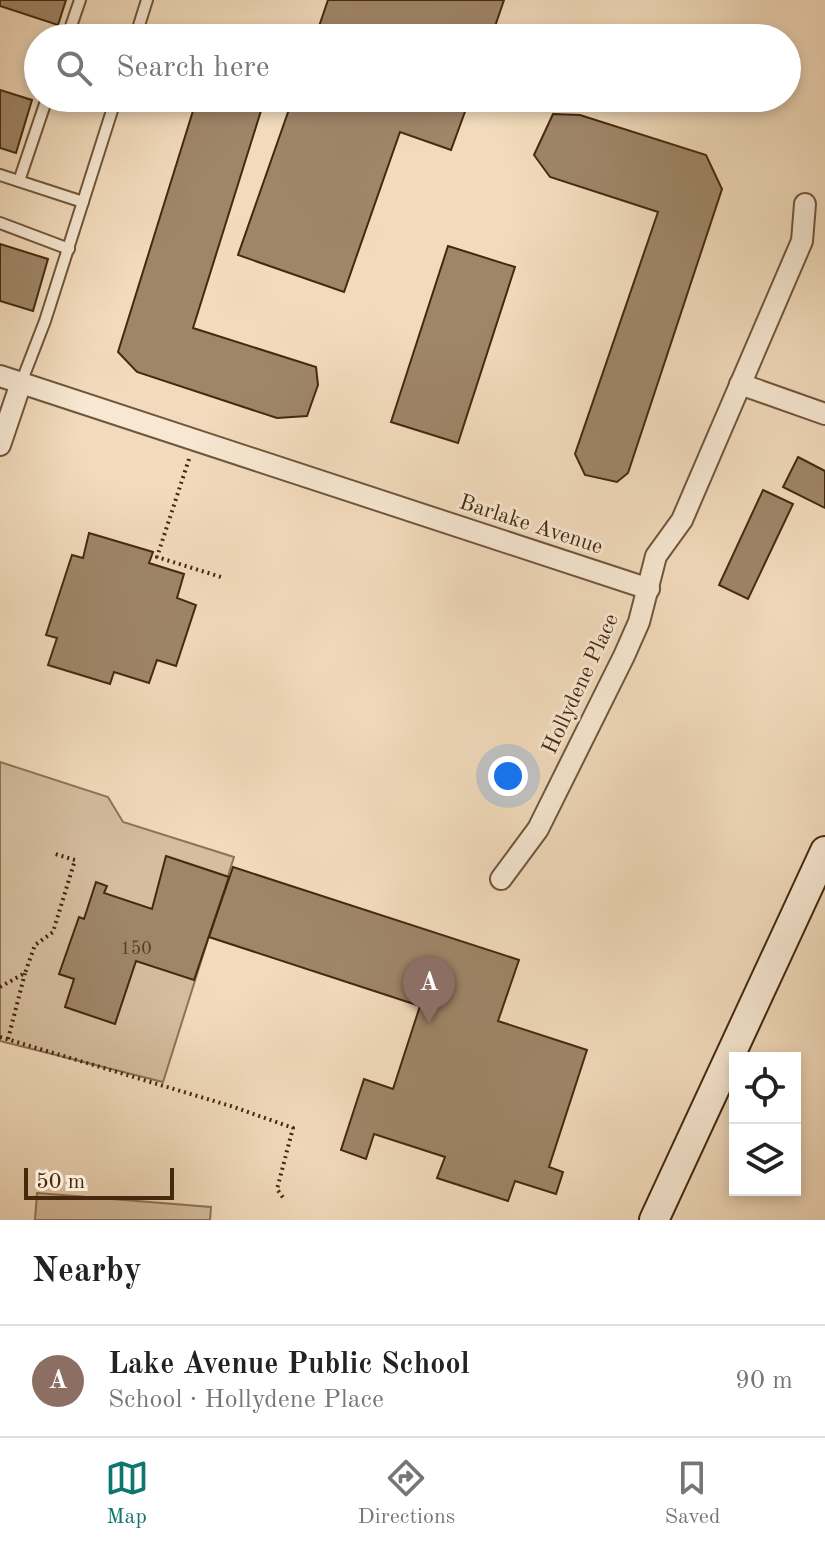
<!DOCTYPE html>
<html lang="en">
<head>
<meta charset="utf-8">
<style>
	:root { --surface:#fff; --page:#f2f2f2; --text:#222; --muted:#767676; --line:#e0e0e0; --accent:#0f766e }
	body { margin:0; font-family:"Old Standard TT",serif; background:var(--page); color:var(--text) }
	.controls { position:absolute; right:24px; bottom:24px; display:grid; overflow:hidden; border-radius:0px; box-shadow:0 4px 12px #0003 }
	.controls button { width:72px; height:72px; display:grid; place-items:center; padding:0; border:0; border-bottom:2px solid var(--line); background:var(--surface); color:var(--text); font:40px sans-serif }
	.scale { position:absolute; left:24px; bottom:20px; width:150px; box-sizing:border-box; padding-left:8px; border:4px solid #46290d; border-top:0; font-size:22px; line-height:28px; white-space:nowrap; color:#46290d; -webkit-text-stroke:6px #f7e8d3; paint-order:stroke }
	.you { position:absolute; left:508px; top:776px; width:28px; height:28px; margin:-20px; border:6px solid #fff; border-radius:50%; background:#1a73e8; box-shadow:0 0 0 12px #1a73e833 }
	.badge { display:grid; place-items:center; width:52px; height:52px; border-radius:50%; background:var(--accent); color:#fff; font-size:26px; font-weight:700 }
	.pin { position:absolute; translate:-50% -66px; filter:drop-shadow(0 2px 4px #0008) }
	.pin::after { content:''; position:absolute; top:42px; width:28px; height:24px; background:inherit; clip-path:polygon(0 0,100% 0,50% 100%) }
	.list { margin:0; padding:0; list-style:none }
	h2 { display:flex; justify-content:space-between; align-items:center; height:104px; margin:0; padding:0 32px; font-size:34px }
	h2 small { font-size:26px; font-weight:400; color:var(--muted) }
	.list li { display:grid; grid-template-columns:52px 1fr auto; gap:24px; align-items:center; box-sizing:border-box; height:112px; padding:0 32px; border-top:2px solid var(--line) }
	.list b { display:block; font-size:30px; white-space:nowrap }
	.list p { margin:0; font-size:26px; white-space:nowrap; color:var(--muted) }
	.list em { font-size:26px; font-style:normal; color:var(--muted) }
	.icon { flex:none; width:44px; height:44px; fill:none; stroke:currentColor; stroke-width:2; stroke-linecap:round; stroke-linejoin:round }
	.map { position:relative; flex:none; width:825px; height:1220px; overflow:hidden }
	.search { position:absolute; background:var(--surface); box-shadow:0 4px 12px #0003; left:24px; right:24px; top:24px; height:88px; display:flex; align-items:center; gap:20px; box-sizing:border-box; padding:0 28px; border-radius:44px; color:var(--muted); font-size:30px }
	.sheet { height:216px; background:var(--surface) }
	nav { display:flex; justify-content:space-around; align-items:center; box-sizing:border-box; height:112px; border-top:2px solid var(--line); background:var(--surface); font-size:22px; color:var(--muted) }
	nav a { display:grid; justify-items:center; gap:4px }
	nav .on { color:var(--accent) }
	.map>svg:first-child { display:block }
	.green { fill:#d5bd9e; stroke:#8e7356; stroke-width:2 }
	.building { fill:#9f8668; stroke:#46290d; stroke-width:2 }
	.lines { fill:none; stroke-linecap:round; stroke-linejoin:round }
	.lane-casing { stroke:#715639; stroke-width:14 }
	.street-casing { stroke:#715639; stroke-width:24 }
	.secondary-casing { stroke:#46290d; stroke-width:32 }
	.path { stroke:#46290d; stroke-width:4; stroke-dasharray:2 4; stroke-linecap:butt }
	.lane { stroke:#f7e8d3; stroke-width:10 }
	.street { stroke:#f7e8d3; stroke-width:20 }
	.secondary { stroke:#f7e8d3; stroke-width:28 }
	.labels { text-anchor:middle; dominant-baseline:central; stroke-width:6; stroke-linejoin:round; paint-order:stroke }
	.number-label { font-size:18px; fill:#5c4024 }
	.street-label { font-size:22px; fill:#46290d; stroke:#f7e8d3 }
</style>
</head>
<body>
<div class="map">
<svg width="825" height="1220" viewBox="0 0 825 1220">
	<rect width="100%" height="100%" fill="#f2dbbc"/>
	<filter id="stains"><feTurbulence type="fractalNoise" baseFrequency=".0025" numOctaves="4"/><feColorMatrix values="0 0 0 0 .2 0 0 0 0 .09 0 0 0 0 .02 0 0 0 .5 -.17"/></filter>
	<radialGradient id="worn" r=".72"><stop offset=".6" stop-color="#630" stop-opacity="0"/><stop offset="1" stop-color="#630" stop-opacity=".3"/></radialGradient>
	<g class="green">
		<polygon points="0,762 108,797 123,822 234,857 163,1082 0,1041"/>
		<polygon points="37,1193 211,1207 210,1220 35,1220"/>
	</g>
	<g class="building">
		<polygon points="0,0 66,0 58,25 0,6"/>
		<polygon points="328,0 504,0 491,38 315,38"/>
		<polygon points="233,30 259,36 259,38 220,38"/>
		<polygon points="0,90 32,100 16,153 0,148"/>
		<polygon points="197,98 265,98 193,328 316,367 318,385 307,416 277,418 137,372 118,352"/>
		<polygon points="293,98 470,98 451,150 400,132 344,292 238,255"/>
		<polygon points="553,114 580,115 706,155 722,189 628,473 617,482 585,475 575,454 658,212 550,177 534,155"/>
		<polygon points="0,244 48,259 33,311 0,301"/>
		<polygon points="448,246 515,267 458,443 391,422"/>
		<polygon points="798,457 825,471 825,508 783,487"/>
		<polygon points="763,490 793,504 748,599 719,585"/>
		<polygon points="89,533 153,552 149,563 184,574 177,598 196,605 176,666 157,660 149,683 114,672 110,684 48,665 57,638 46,635 72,555 83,558"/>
		<polygon points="166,856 229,877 194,980 136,961 115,1024 65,1007 74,979 59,974 79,917 84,919 96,882 107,886 104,893 152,909"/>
		<polygon points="233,867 519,960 498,1021 587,1050 549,1167 563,1172 556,1194 515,1181 508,1201 437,1178 445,1157 374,1134 366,1159 341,1150 364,1079 393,1089 420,1006 209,937"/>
	</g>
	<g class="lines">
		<defs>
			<g id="lane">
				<polyline points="67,38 80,0"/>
				<polyline points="135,38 147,0"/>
				<polyline points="0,175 83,202"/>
				<polyline points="19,181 47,98"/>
				<polyline points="0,223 69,249"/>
				<polyline points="21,383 45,321 116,98"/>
			</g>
			<g id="street">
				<polyline points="0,376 649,589"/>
				<polyline points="740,384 825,414"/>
				<polyline points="0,445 21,383"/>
				<polyline points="501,879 538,829 624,656 639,622 656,556 682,520 802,241 805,204"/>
			</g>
			<polyline id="secondary" points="654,1220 825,851"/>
		</defs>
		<use href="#lane" class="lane-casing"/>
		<use href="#street" class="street-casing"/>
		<use href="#secondary" class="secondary-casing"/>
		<g class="path">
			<polyline points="189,459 157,557 221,577"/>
			<polyline points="0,987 25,973 35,945 53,932 75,860 52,853"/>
			<polyline points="0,1037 234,1107 293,1128 277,1189 284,1199"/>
			<polyline points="8,1039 25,973"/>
		</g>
		<use href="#lane" class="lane"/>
		<use href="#street" class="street"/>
		<use href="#secondary" class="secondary"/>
	</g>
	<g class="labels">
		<g class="number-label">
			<text x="136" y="949">150</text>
		</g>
		<g class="street-label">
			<text transform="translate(531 525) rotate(18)">Barlake Avenue</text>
			<text transform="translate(581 684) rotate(-65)">Hollydene Place</text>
		</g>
	</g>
	<rect width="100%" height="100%" filter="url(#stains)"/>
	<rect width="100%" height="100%" fill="url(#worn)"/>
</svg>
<div class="controls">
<button><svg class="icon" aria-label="locate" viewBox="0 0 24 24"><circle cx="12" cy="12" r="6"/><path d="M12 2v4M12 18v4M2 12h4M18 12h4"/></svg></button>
<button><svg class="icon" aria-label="layers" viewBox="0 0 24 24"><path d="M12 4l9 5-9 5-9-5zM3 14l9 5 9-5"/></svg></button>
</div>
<div class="scale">50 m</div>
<div class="you"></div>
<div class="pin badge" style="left:429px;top:1023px;background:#8d6e63">A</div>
<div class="search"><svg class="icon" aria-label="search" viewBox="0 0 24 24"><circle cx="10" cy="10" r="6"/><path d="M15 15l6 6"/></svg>Search here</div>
</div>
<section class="sheet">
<h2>Nearby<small></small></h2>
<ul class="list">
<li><span class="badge" style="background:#8d6e63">A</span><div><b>Lake Avenue Public School</b><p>School · Hollydene Place</p></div><em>90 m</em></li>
</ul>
</section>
<nav>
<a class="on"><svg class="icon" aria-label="map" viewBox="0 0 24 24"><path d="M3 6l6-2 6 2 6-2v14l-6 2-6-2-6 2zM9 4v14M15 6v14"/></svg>Map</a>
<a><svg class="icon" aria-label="directions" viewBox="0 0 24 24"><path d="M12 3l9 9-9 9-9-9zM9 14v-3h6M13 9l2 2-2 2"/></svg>Directions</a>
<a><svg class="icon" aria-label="saved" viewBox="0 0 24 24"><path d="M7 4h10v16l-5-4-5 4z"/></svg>Saved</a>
</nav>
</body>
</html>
